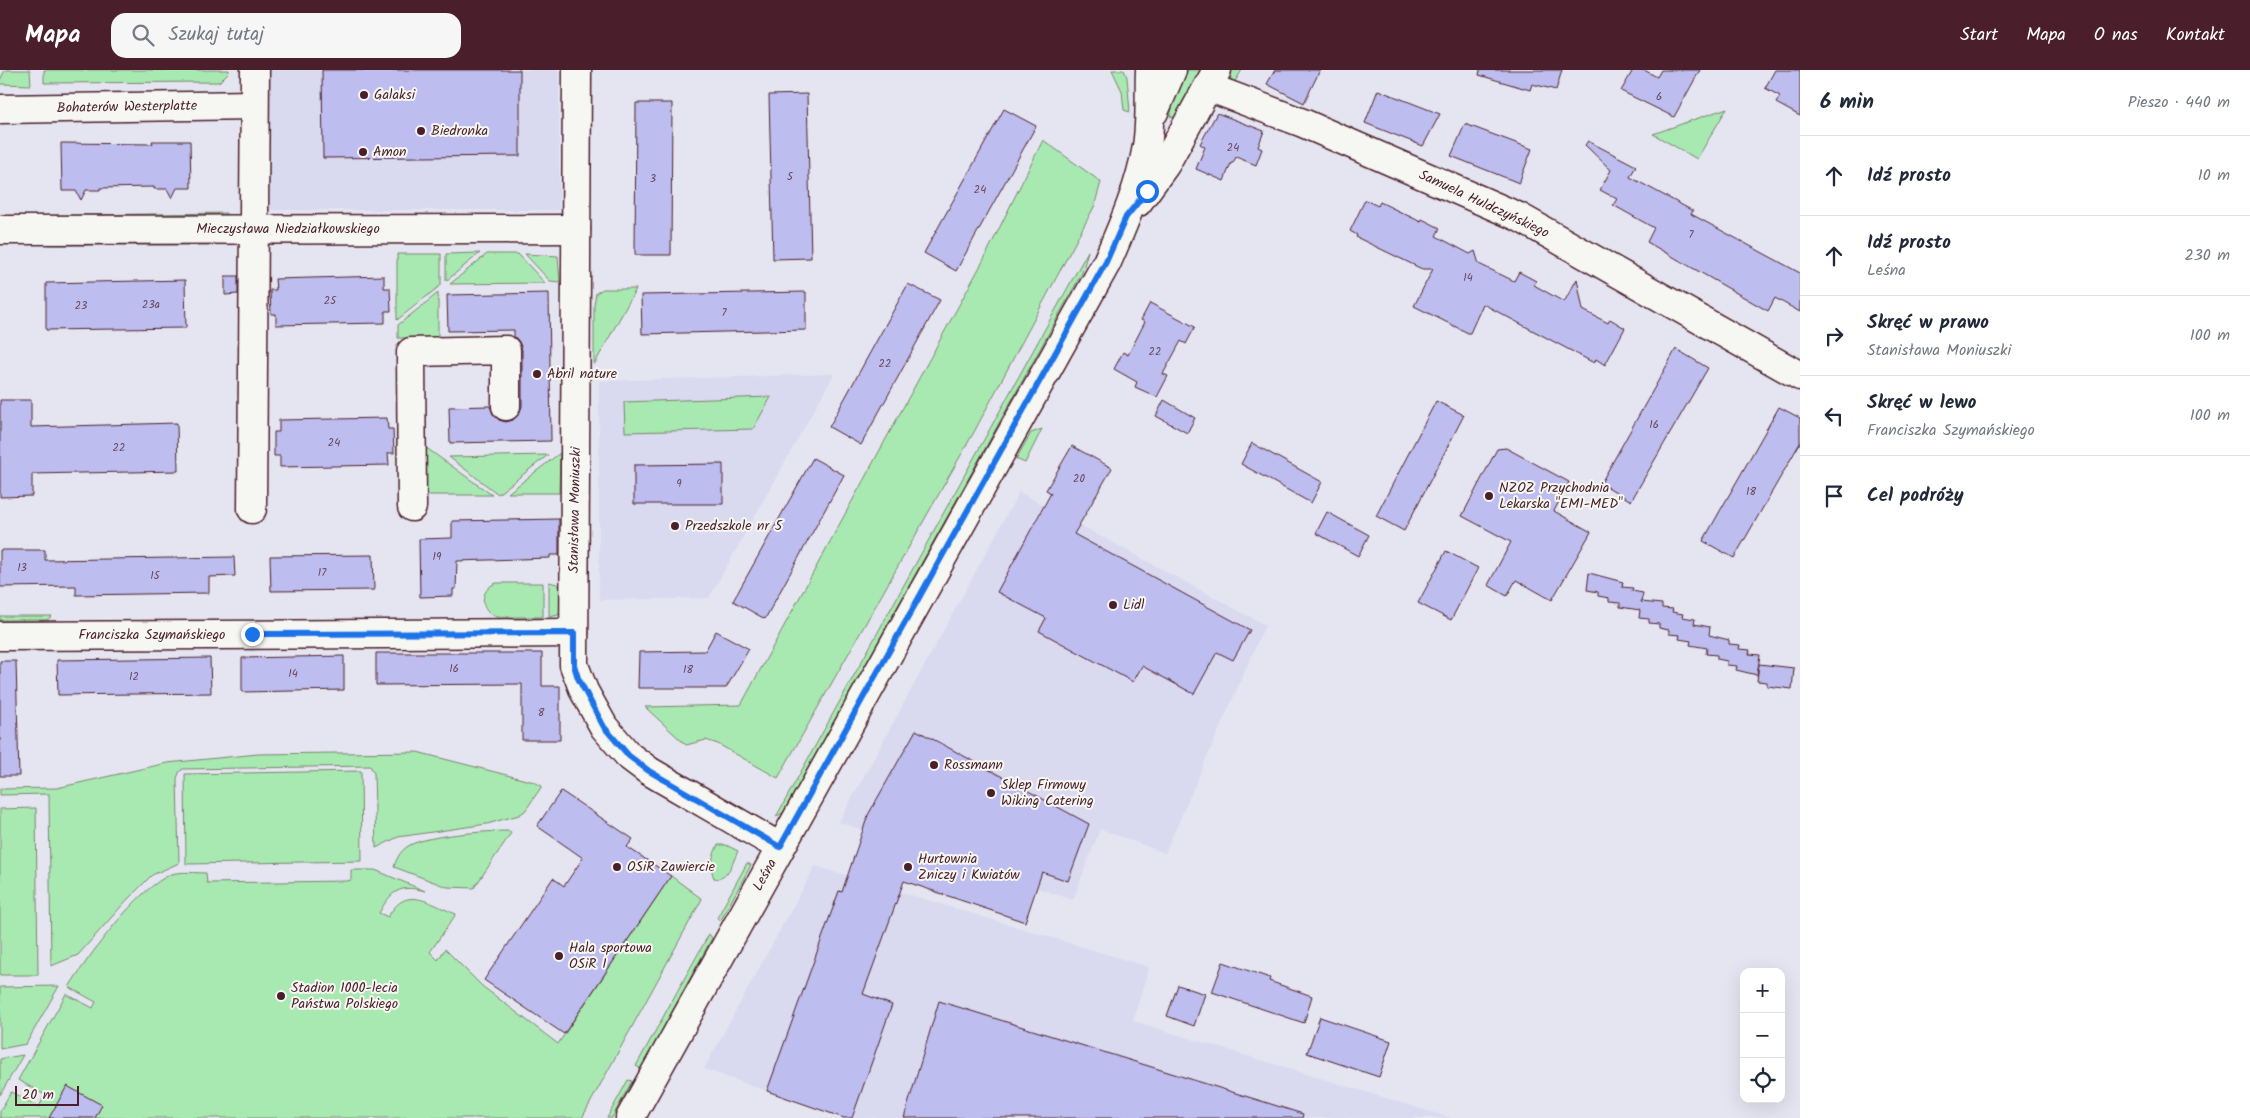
<!DOCTYPE html>
<html lang="pl">
<head>
<meta charset="utf-8">
<style>
	:root { --surface:#fff; --page:#f6f6f7; --text:#1f2937; --muted:#747a83; --line:#e0e1e3; --accent:#4a1f2b }
	body { margin:0; font-family:Kalam,sans-serif; background:var(--page); color:var(--text) }
	.controls { position:absolute; right:15px; bottom:15px; display:grid; overflow:hidden; border-radius:10px; box-shadow:0 5px 20px #0002 }
	.controls button { width:45px; height:45px; display:grid; place-items:center; padding:0; border:0; border-bottom:1px solid var(--line); background:var(--surface); color:var(--text); font:25px sans-serif }
	.scale { position:absolute; left:15px; bottom:12px; width:64px; box-sizing:border-box; padding-left:5px; border:2px solid #4a1f2b; border-top:0; font-size:14px; line-height:18px; white-space:nowrap; color:#4a1f2b; -webkit-text-stroke:4px #f6f6f2; paint-order:stroke }
	.stop { position:absolute; width:15px; height:15px; margin:-11px; border:4px solid #1a73e8; border-radius:50%; background:#fff }
	.stop.end { background:#1a73e8; border-color:#fff; box-shadow:0 1px 5px #0008 }
	.list { margin:0; padding:0; list-style:none }
	h2 { display:flex; justify-content:space-between; align-items:center; height:65px; margin:0; padding:0 20px; font-size:21px }
	h2 small { font-size:16px; font-weight:400; color:var(--muted) }
	.list li { display:grid; grid-template-columns:32px 1fr auto; gap:15px; align-items:center; box-sizing:border-box; height:80px; padding:0 20px; border-top:1px solid var(--line) }
	.list b { display:block; font-size:19px; white-space:nowrap }
	.list p { margin:0; font-size:16px; white-space:nowrap; color:var(--muted) }
	.list em { font-size:16px; font-style:normal; color:var(--muted) }
	.icon { flex:none; width:28px; height:28px; fill:none; stroke:currentColor; stroke-width:2; stroke-linecap:round; stroke-linejoin:round }
	.map { position:relative; flex:none; width:1800px; height:1048px; overflow:hidden }
	header { display:flex; align-items:center; gap:30px; box-sizing:border-box; height:70px; padding:0 25px; background:var(--accent); color:#fff }
	header strong { font-size:24px }
	nav { display:flex; gap:28px; margin-inline-start:auto; font-size:18px }
	.search { width:350px; height:45px; background:var(--page); display:flex; align-items:center; gap:12px; box-sizing:border-box; padding:0 18px; border-radius:15px; color:var(--muted); font-size:19px }
	main { display:flex }
	aside { flex:1; background:var(--surface) }
	.map>svg:first-child { display:block }
	.built { fill:#d9d9f0 }
	.green { fill:#a8e9b1; stroke:#79846e }
	.building { fill:#bdbdef; stroke:#4a1f2b }
	.lines { fill:none; stroke-linecap:round; stroke-linejoin:round }
	.minor-casing { stroke:#4a1f2b; stroke-width:31 }
	.minor { stroke:#f6f6f2; stroke-width:28 }
	.route { stroke:#1a73e8; stroke-width:6 }
	.poi-dot { fill:#4a1f2b; stroke:#f6f6f2; stroke-width:2 }
	.labels { text-anchor:middle; dominant-baseline:central; stroke-width:4; stroke-linejoin:round; paint-order:stroke }
	.number-label { font-size:11px; fill:#67465c }
	.poi-label { font-size:14px; fill:#4a1f2b; stroke:#f6f6f2; text-anchor:start }
	.street-label { font-size:14px; fill:#4a1f2b; stroke:#f6f6f2 }
</style>
</head>
<body>
<header>
<strong>Mapa</strong>
<div class="search"><svg class="icon" aria-label="search" viewBox="0 0 24 24"><circle cx="10" cy="10" r="6"/><path d="M15 15l6 6"/></svg>Szukaj tutaj</div>
<nav><a>Start</a><a>Mapa</a><a>O nas</a><a>Kontakt</a></nav>
</header>
<main>
<div class="map">
<svg width="1800" height="1048" viewBox="0 0 1800 1048">
	<rect width="100%" height="100%" fill="#e5e5f1"/>
	<filter id="ink" filterUnits="userSpaceOnUse"><feTurbulence type="fractalNoise" baseFrequency=".02" numOctaves="2"/><feDisplacementMap in="SourceGraphic" scale="10" xChannelSelector="R" yChannelSelector="G"/><feConvolveMatrix kernelMatrix="1 2 1 2 8 2 1 2 1" color-interpolation-filters="sRGB"/></filter>
	<g filter="url(#ink)">
		<g class="built">
			<polygon points="260,0 559,0 559,140 258,140"/>
			<polygon points="834,304 709,528 599,530 599,311"/>
			<polygon points="1019,422 1265,555 1165,783 1100,759 1073,830 839,752"/>
			<polygon points="815,796 1149,897 1133,951 1451,1048 843,1048 704,999"/>
		</g>
		<g class="green">
			<polygon points="5,0 30,0 31,15 0,14 0,10"/>
			<polygon points="44,0 229,0 229,2 219,12 44,13"/>
			<polygon points="1112,0 1124,0 1127,7 1130,42 1124,40 1122,21"/>
			<polygon points="1182,0 1205,0 1179,50 1170,46"/>
			<polygon points="1231,0 1242,0 1234,13 1230,7"/>
			<polygon points="1727,38 1697,89 1653,64"/>
			<polygon points="1043,70 1101,112 1094,137 974,362 778,708 718,674 706,670 686,675 645,637 741,635 983,191"/>
			<polygon points="226,143 226,146 0,148 0,146"/>
			<polygon points="217,171 216,175 48,175 48,172"/>
			<polygon points="1088,181 1082,203 784,742 776,747"/>
			<polygon points="480,183 446,211 446,184"/>
			<polygon points="397,184 441,184 441,215 397,250"/>
			<polygon points="487,184 518,184 545,213 450,214"/>
			<polygon points="525,184 558,186 560,212 550,211"/>
			<polygon points="603,219 636,219 594,295 594,235 596,223"/>
			<polygon points="438,223 438,268 398,268 398,255"/>
			<polygon points="771,327 753,359 625,362 624,332"/>
			<polygon points="1042,359 1025,393 1016,389 1031,363"/>
			<polygon points="425,377 492,425 426,425"/>
			<polygon points="560,383 559,423 508,423"/>
			<polygon points="548,385 498,424 449,387"/>
			<polygon points="549,512 557,514 564,520 565,537 558,545 549,547"/>
			<path d="M 496,513 L 543,513 L 543,547 L 497,547 C 479,541 479,520 496,513 Z"/>
			<polygon points="0,546 52,546 47,550 0,550"/>
			<polygon points="417,682 534,712 542,716 525,741 519,745 487,754 398,767 376,778 374,703 370,696 183,699 180,701 177,708 179,793 152,805 126,831 78,885 51,896 49,724 0,725 0,719 57,718 167,693 258,684"/>
			<polygon points="361,701 362,791 186,794 185,704"/>
			<polygon points="36,738 38,905 0,905 0,739"/>
			<path d="M 508,761 L 511,763 L 474,818 L 447,817 L 394,797 C 397,787 401,780 410,775 C 429,765 486,761 508,761 Z"/>
			<path d="M 718,775 L 726,775 L 738,781 C 733,791 728,812 714,808 C 709,798 713,784 718,775 Z"/>
			<polygon points="747,793 751,795 721,850 717,848"/>
			<path d="M 351,800 L 375,800 L 425,821 C 400,814 391,821 379,843 L 388,847 C 406,814 428,833 456,844 L 430,882 L 438,890 L 445,879 L 482,916 L 558,974 L 671,806 L 702,829 L 582,1048 L 0,1048 L 0,1041 L 11,1022 L 39,1037 L 45,1025 L 18,1010 L 66,924 L 93,938 L 96,932 L 69,917 C 88,887 138,817 172,804 C 182,801 196,803 206,803 L 207,813 L 347,811 L 351,810 Z"/>
			<polygon points="709,864 712,868 641,999 636,996"/>
			<polygon points="59,916 26,974 0,979 0,917"/>
			<polygon points="23,985 0,1025 0,989"/>
			<polygon points="628,1010 632,1011 612,1048 607,1048"/>
		</g>
		<g class="building">
			<polygon points="322,0 520,0 520,86 323,88"/>
			<polygon points="1275,0 1320,0 1304,33 1267,14"/>
			<polygon points="1480,0 1562,0 1556,20 1532,14 1530,20 1479,5"/>
			<polygon points="1633,0 1644,0 1657,7 1661,0 1700,0 1674,47 1621,21"/>
			<polygon points="1775,0 1800,0 1800,46 1776,33 1780,26 1765,18"/>
			<polygon points="1378,20 1440,44 1423,76 1365,53"/>
			<polygon points="807,24 811,188 773,189 769,25"/>
			<polygon points="636,33 672,33 671,185 635,185"/>
			<polygon points="1004,39 1036,56 956,201 924,183"/>
			<polygon points="1217,43 1264,61 1258,77 1262,79 1256,95 1236,87 1233,93 1231,93 1224,111 1196,99 1205,77 1200,74"/>
			<polygon points="1465,54 1532,79 1519,113 1451,86"/>
			<polygon points="152,71 190,71 191,118 177,118 172,128 167,119 154,119 154,117 100,118 100,120 86,120 81,130 76,121 62,121 61,73 153,74"/>
			<polygon points="1588,71 1636,96 1630,107 1693,141 1691,144 1800,203 1800,242 1775,228 1768,241 1647,172 1654,158 1613,135 1617,129 1600,120 1611,100 1585,75"/>
			<polygon points="1365,130 1378,136 1380,132 1421,152 1422,149 1440,158 1436,166 1470,184 1475,181 1479,194 1514,211 1519,202 1536,211 1534,215 1564,232 1577,209 1583,240 1608,253 1610,249 1625,258 1605,295 1596,289 1594,293 1483,234 1470,263 1468,263 1414,236 1433,199 1422,199 1356,167 1357,165 1350,161"/>
			<polygon points="225,206 238,206 238,224 225,225"/>
			<polygon points="384,206 384,218 390,218 391,241 385,241 385,253 276,255 276,244 271,244 270,220 276,220 275,209"/>
			<polygon points="185,210 186,258 46,260 46,213"/>
			<polygon points="908,214 940,230 861,375 829,357"/>
			<polygon points="806,222 806,260 642,264 641,225"/>
			<polygon points="549,223 551,371 450,373 449,337 490,336 493,344 499,350 506,352 513,350 519,344 522,336 522,280 519,272 514,266 514,260 448,261 447,225"/>
			<polygon points="1150,233 1195,257 1186,274 1181,271 1163,304 1168,306 1157,327 1135,317 1137,312 1114,299 1123,282 1128,285 1145,252 1141,250"/>
			<polygon points="1676,279 1708,298 1631,431 1601,413"/>
			<polygon points="0,330 31,330 31,357 177,353 178,401 32,404 32,426 0,427"/>
			<polygon points="1164,330 1195,348 1187,363 1156,346"/>
			<polygon points="1436,331 1464,345 1404,461 1376,446"/>
			<polygon points="1779,337 1800,348 1800,373 1734,488 1703,471"/>
			<polygon points="387,348 388,359 393,359 394,383 388,383 389,395 280,397 280,386 274,386 274,362 279,362 279,350"/>
			<polygon points="1252,373 1322,412 1311,433 1241,394"/>
			<polygon points="1072,376 1112,398 1074,464 1250,560 1233,590 1217,582 1194,624 1142,596 1133,612 1039,561 1046,548 997,522 1051,423 1046,420"/>
			<polygon points="1506,378 1569,412 1554,441 1591,462 1552,530 1516,510 1507,526 1488,515 1511,472 1462,446 1497,379"/>
			<polygon points="813,388 844,405 765,549 733,531"/>
			<polygon points="723,394 723,434 634,434 634,395"/>
			<polygon points="1327,442 1369,465 1358,486 1316,463"/>
			<polygon points="559,449 559,485 550,485 550,488 457,491 456,519 453,519 453,526 420,527 419,469 452,468 452,451"/>
			<polygon points="0,480 45,480 45,490 234,487 235,506 209,507 209,523 76,525 76,516 0,517"/>
			<polygon points="1446,481 1478,498 1451,550 1418,533"/>
			<polygon points="373,485 374,520 271,521 270,486"/>
			<polygon points="1589,503 1623,512 1622,517 1633,518 1632,521 1643,523 1641,532 1662,534 1662,538 1673,539 1672,542 1683,544 1682,547 1695,549 1694,554 1710,557 1709,565 1729,570 1729,574 1740,575 1739,579 1750,580 1749,584 1760,585 1757,605 1736,600 1737,596 1727,595 1727,591 1717,589 1717,585 1706,584 1707,578 1690,575 1691,571 1679,569 1680,565 1669,564 1669,560 1659,558 1659,554 1649,553 1649,549 1639,548 1640,540 1620,537 1620,533 1609,532 1609,528 1598,526 1598,522 1587,520"/>
			<polygon points="716,561 749,579 726,618 638,618 639,582 705,581"/>
			<polygon points="376,583 542,583 542,616 560,616 560,670 522,670 522,614 376,615"/>
			<polygon points="344,586 344,620 242,622 242,588"/>
			<polygon points="210,588 211,623 58,625 57,590"/>
			<polygon points="0,591 16,591 19,706 0,706"/>
			<polygon points="1759,594 1794,598 1792,619 1767,616 1767,612 1757,611"/>
			<polygon points="916,660 1089,754 1068,811 1042,802 1025,852 904,811 863,924 892,935 852,1048 844,1048 767,1021 839,821 842,822 868,745"/>
			<polygon points="561,721 633,769 627,777 671,806 564,964 484,910 553,808 564,816 583,788 537,756"/>
			<polygon points="1223,892 1270,908 1269,911 1312,926 1304,953 1212,922"/>
			<polygon points="1178,915 1205,924 1194,956 1167,946"/>
			<polygon points="939,931 1303,1044 1302,1048 904,1048"/>
			<polygon points="1320,947 1391,971 1379,1007 1307,983"/>
			<polygon points="67,1016 102,1035 95,1048 49,1048"/>
		</g>
		<g class="lines">
			<defs>
				<g id="minor">
					<polyline points="577,0 574,595 584,621 604,657 629,686 649,701 780,777"/>
					<polyline points="1208,17 1303,53 1519,147 1800,306"/>
					<polyline points="0,39 254,35"/>
					<polyline points="1154,42 1172,0"/>
					<polyline points="1138,132 1165,95 1217,0"/>
					<polyline points="0,160 576,159"/>
					<polyline points="412,437 411,282 506,280 506,336"/>
					<polyline points="252,439 255,0"/>
					<polyline points="0,566 574,563"/>
					<path d="M 630,1048 L 1107,192 C 1123,155 1140,117 1147,76 C 1151,51 1149,25 1150,0"/>
				</g>
			</defs>
			<use href="#minor" class="minor-casing"/>
			<use href="#minor" class="minor"/>
		</g>
	</g>
	<g class="lines" filter="url(#ink)">
		<polyline class="route" points="252,564 574,563 574,595 578,608 604,657 629,686 649,701 780,777 1106,192 1126,147 1147,121"/>
	</g>
	<g class="poi-dot">
		<circle cx="364" cy="25" r="5"/>
		<circle cx="421" cy="61" r="5"/>
		<circle cx="363" cy="82" r="5"/>
		<circle cx="537" cy="304" r="5"/>
		<circle cx="1489" cy="426" r="5"/>
		<circle cx="675" cy="456" r="5"/>
		<circle cx="1113" cy="535" r="5"/>
		<circle cx="934" cy="695" r="5"/>
		<circle cx="991" cy="723" r="5"/>
		<circle cx="617" cy="797" r="5"/>
		<circle cx="908" cy="797" r="5"/>
		<circle cx="559" cy="886" r="5"/>
		<circle cx="281" cy="926" r="5"/>
	</g>
	<g class="labels">
		<g class="number-label">
			<text x="1659" y="27">6</text>
			<text x="1233" y="78">24</text>
			<text x="790" y="107">5</text>
			<text x="653" y="109">3</text>
			<text x="980" y="120">24</text>
			<text x="1691" y="165">7</text>
			<text x="1468" y="208">14</text>
			<text x="330" y="231">25</text>
			<text x="151" y="235">23a</text>
			<text x="81" y="236">23</text>
			<text x="724" y="243">7</text>
			<text x="1155" y="282">22</text>
			<text x="885" y="294">22</text>
			<text x="1654" y="355">16</text>
			<text x="334" y="373">24</text>
			<text x="119" y="378">22</text>
			<text x="1079" y="409">20</text>
			<text x="679" y="414">9</text>
			<text x="1751" y="422">18</text>
			<text x="437" y="487">19</text>
			<text x="22" y="498">13</text>
			<text x="322" y="503">17</text>
			<text x="155" y="506">15</text>
			<text x="454" y="599">16</text>
			<text x="688" y="600">18</text>
			<text x="293" y="604">14</text>
			<text x="134" y="607">12</text>
			<text x="541" y="643">8</text>
		</g>
		<g class="poi-label">
			<text x="374" y="25">Galaksi</text>
			<text x="431" y="61">Biedronka</text>
			<text x="373" y="82">Amon</text>
			<text x="547" y="304">Abril nature</text>
			<text x="1499" y="418">NZOZ Przychodnia<tspan x="1499" dy="16">Lekarska "EMI-MED"</tspan></text>
			<text x="685" y="456">Przedszkole nr 5</text>
			<text x="1123" y="535">Lidl</text>
			<text x="944" y="695">Rossmann</text>
			<text x="1001" y="715">Sklep Firmowy<tspan x="1001" dy="16">Wiking Catering</tspan></text>
			<text x="918" y="789">Hurtownia<tspan x="918" dy="16">Zniczy i Kwiatów</tspan></text>
			<text x="627" y="797">OSiR Zawiercie</text>
			<text x="569" y="878">Hala sportowa<tspan x="569" dy="16">OSiR I</tspan></text>
			<text x="291" y="918">Stadion 1000-lecia<tspan x="291" dy="16">Państwa Polskiego</tspan></text>
		</g>
		<g class="street-label">
			<text transform="translate(127 37) rotate(-1)">Bohaterów Westerplatte</text>
			<text transform="translate(1484 134) rotate(25)">Samuela Huldczyńskiego</text>
			<text x="288" y="159">Mieczysława Niedziałkowskiego</text>
			<text transform="translate(575 440) rotate(-89)">Stanisława Moniuszki</text>
			<text x="152" y="565">Franciszka Szymańskiego</text>
			<text transform="translate(765 805) rotate(-61)">Leśna</text>
		</g>
	</g>
</svg>
<div class="controls">
<button>+</button>
<button>−</button>
<button><svg class="icon" aria-label="locate" viewBox="0 0 24 24"><circle cx="12" cy="12" r="6"/><path d="M12 2v4M12 18v4M2 12h4M18 12h4"/></svg></button>
</div>
<div class="scale">20 m</div>
<div class="stop" style="left:1147px;top:121px"></div>
<div class="stop end" style="left:252px;top:564px"></div>
</div>
<aside>
<h2>6 min<small>Pieszo · 440 m</small></h2>
<ul class="list">
<li><svg class="icon" aria-label="ahead" viewBox="0 0 24 24"><path d="M12 20V5M6 11l6-6 6 6"/></svg><div><b>Idź prosto</b></div><em>10 m</em></li>
<li><svg class="icon" aria-label="ahead" viewBox="0 0 24 24"><path d="M12 20V5M6 11l6-6 6 6"/></svg><div><b>Idź prosto</b><p>Leśna</p></div><em>230 m</em></li>
<li><svg class="icon" aria-label="right" viewBox="0 0 24 24"><path d="M7 20v-9h11M14 6l5 5-5 5"/></svg><div><b>Skręć w prawo</b><p>Stanisława Moniuszki</p></div><em>100 m</em></li>
<li><svg class="icon" aria-label="left" viewBox="0 0 24 24"><path d="M17 20v-9H6M10 6l-5 5 5 5"/></svg><div><b>Skręć w lewo</b><p>Franciszka Szymańskiego</p></div><em>100 m</em></li>
<li><svg class="icon" aria-label="arrive" viewBox="0 0 24 24"><path d="M6 21V4h12l-3 4 3 4H6"/></svg><div><b>Cel podróży</b></div></li>
</ul>
</aside>
</main>
</body>
</html>
